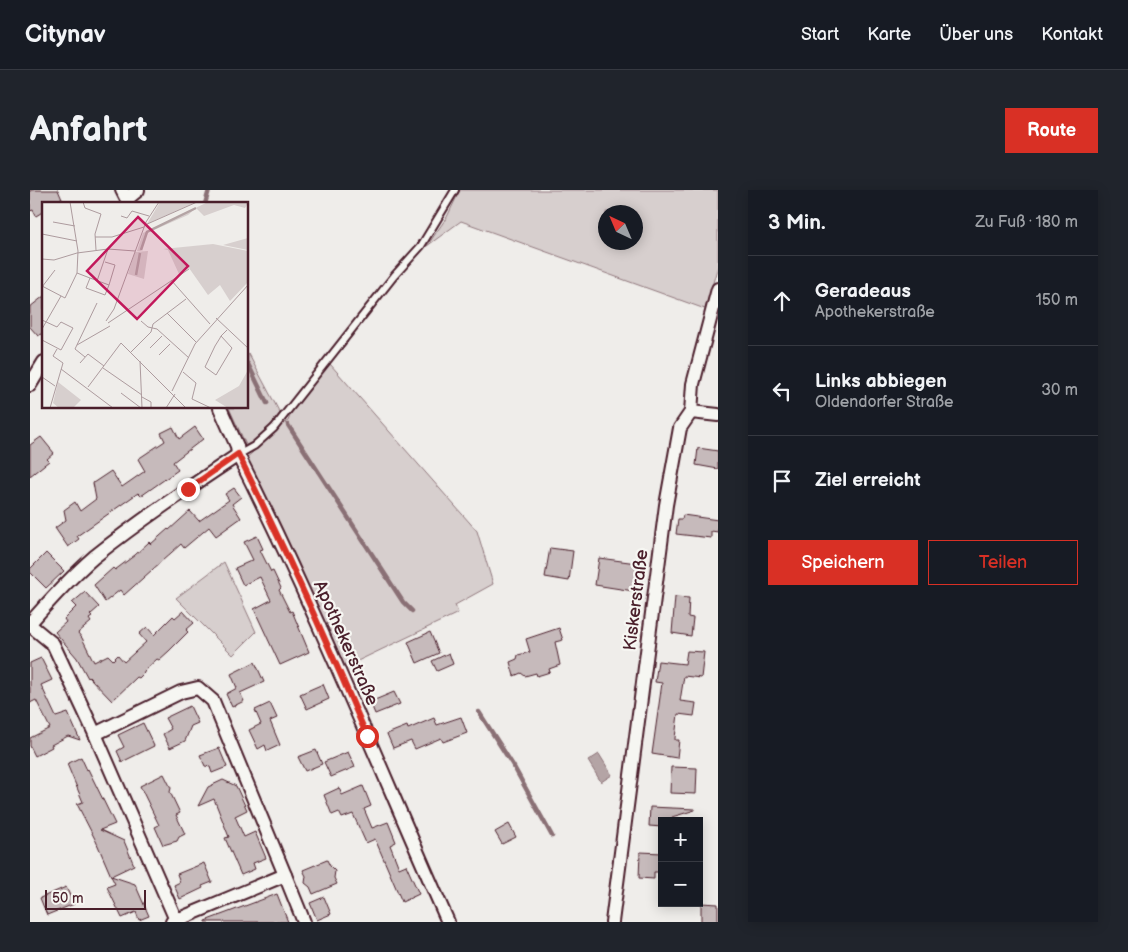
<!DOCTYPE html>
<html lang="de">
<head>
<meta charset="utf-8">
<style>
	:root { --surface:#171b24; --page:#20242c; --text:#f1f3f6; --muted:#9ea1a6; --line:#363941; --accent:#d93025 }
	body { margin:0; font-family:"Balsamiq Sans",sans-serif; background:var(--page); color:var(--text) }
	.controls { position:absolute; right:15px; bottom:15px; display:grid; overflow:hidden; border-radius:0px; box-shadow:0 2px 12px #0003 }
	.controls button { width:45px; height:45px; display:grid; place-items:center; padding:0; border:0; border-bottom:1px solid var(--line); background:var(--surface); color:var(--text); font:25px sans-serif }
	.compass { position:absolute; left:568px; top:15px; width:45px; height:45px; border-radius:50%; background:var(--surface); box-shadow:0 2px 12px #0003; rotate:316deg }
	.scale { position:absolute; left:15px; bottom:12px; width:101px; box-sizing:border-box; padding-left:5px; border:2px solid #4a1f2b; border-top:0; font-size:14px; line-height:18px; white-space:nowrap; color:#4a1f2b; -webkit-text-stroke:4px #f6f6f2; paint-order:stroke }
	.stop { position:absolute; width:15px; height:15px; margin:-11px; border:4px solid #d93025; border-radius:50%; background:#fff }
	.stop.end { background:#d93025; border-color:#fff; box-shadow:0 1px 5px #0008 }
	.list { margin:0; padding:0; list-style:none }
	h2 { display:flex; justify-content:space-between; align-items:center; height:65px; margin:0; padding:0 20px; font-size:21px }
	h2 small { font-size:16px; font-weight:400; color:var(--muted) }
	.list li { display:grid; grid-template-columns:32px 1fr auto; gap:15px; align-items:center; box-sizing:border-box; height:90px; padding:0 20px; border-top:1px solid var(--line) }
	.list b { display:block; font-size:19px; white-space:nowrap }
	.list p { margin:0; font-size:16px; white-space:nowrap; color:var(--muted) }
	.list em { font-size:16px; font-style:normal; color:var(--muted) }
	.actions { display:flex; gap:10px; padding:15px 20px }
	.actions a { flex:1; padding:11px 0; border:1px solid var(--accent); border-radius:0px; text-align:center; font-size:18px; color:var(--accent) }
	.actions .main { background:var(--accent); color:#fff }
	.icon { flex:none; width:28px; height:28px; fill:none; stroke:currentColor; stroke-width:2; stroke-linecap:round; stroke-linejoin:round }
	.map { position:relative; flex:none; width:688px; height:732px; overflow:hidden; border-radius:0px }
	header { display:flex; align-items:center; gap:30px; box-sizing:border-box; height:70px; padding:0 25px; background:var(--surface); border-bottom:1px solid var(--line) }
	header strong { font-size:24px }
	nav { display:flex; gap:28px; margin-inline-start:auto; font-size:18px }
	.intro { display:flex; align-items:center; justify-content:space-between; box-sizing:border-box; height:120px; padding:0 30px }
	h1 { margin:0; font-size:35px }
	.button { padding:12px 22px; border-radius:0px; background:var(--accent); color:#fff; font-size:18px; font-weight:700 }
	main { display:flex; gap:30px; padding:0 30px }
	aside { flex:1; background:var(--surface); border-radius:0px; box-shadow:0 2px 12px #0003 }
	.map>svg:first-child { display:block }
	.green { fill:#d7cfce; stroke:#90777c; fill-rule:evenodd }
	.water { fill:#b4a4a5; stroke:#8a6f74 }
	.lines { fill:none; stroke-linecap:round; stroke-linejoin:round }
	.stream { stroke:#8a6f74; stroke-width:4.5 }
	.building { fill:#c6babb; stroke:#4a1f2b }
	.lane-casing { stroke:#4a1f2b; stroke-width:10 }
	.street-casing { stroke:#4a1f2b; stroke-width:16 }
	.lane { stroke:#f6f6f2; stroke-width:6 }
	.street { stroke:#f6f6f2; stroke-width:12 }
	.route { stroke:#d93025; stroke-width:6 }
	.labels { text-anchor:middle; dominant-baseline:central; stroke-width:4.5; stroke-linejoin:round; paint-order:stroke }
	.street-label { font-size:18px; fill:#4a1f2b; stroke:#f6f6f2 }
	.inset-river { fill:none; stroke:#b4a4a5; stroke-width:2.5 }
	.inset-road { fill:none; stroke:#ad9b9e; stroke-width:1 }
	.view { fill:#c2185b; fill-opacity:0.15; stroke:#c2185b; stroke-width:2.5 }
	.inset-edge { fill:none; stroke:#4a1f2b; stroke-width:2.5 }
</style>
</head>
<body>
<header>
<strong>Citynav</strong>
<nav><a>Start</a><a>Karte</a><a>Über uns</a><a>Kontakt</a></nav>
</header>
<div class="intro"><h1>Anfahrt</h1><a class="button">Route</a></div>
<main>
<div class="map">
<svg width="688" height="732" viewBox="0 0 688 732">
	<rect width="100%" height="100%" fill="#efedea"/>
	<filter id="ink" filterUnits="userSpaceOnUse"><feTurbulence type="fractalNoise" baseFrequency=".02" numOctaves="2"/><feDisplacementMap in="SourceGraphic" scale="10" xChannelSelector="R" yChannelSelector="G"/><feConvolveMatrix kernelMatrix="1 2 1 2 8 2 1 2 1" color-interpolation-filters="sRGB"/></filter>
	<g filter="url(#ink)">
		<g class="green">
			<path d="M 430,0 L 688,0 L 688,76 L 675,119 L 431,31 L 397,56 L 417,27 ZM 576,22 L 606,22 L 606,52 L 576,52 Z"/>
			<path d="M 218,163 L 250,223 C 241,235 231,249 216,255 L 199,218 L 218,218 Z"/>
			<path d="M 300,174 L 447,341 L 463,394 L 425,415 L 428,423 L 315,477 L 215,269 C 228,259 245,237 258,231 L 263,218 Z"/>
			<polygon points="194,372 226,442 203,465 146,408"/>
		</g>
		<polygon class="water" points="569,564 582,585 571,592 558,571"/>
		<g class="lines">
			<g class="stream">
				<polyline points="175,14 179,0"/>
				<polyline points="218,174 237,213"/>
				<polyline points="258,235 373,412 382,421"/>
				<polyline points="449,522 484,577 522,646"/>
			</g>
		</g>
		<g class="building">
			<polygon points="0,0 28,0 34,14 14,14 14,21 6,26 3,20 0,21"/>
			<polygon points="14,106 14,142 8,146 0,137 0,117"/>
			<polygon points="143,237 149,249 165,237 173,249 143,272 148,280 111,306 108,303 47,346 49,349 38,357 25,338 36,330 34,320 45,312 50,321 66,309 63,293 81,281 92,297 115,281 108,269 135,251 131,243"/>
			<polygon points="11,247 24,263 17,269 19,271 0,286 0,255"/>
			<polygon points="668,258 688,261 688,279 666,275"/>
			<polygon points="204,298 211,307 202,314 211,328 186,346 179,337 154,358 151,354 94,405 90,400 75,412 64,395 83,378 85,380 105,365 119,352 121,354 138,339 139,340 160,321 169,331 199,310 195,304"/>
			<polygon points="653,325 688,330 688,342 681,341 681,348 646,344 648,329 652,329"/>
			<polygon points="227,346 233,359 230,360 241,382 243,381 251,398 249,400 260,422 262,421 279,462 250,475 224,419 241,410 230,387 213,395 205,378 223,370 214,352"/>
			<polygon points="520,358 543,361 539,391 515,387"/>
			<polygon points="16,363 34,381 16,398 0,382 0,379"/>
			<polygon points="569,368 614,374 610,402 565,395"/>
			<polygon points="55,402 69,417 60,425 62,427 59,429 61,432 48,443 52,448 64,472 78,465 83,470 88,465 94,472 116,452 109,444 117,437 124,445 143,426 145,428 153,421 164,433 156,440 158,442 139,461 129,470 127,469 114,481 114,483 109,488 107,487 82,511 59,487 58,488 47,468 25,442 36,432 34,429 46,417 42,413"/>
			<polygon points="645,407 659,408 658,427 663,428 661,446 642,443"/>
			<polygon points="529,438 533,450 525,452 530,475 519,479 520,482 507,486 506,483 495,486 491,483 484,486 480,472 487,469 488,465 500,462 496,449"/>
			<polygon points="400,442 409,463 387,473 378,452"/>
			<polygon points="657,461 674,462 671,488 654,486 650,511 666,513 664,526 648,524 645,548 645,550 649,550 647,568 622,564 632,493 625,492 628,471 655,474"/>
			<polygon points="419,463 423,474 407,481 402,471"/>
			<polygon points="11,468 22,490 11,495 26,527 38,523 50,550 38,546 21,555 22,557 5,566 0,556 0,548 20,538 6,510 0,513 0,473"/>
			<polygon points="225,472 234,492 210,503 214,511 202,517 196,504 207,498 201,484"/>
			<polygon points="293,494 299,509 277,519 270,504"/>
			<polygon points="364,502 370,514 345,524 340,512"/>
			<polygon points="240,513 247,528 240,531 250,555 237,561 235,555 228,559 219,540 231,534 225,520"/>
			<polygon points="160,516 168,533 161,536 155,551 140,558 133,544 141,539 135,528"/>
			<polygon points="431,527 437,543 413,552 411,548 385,559 381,551 363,558 357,544 377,536 378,539 404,528 407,535"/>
			<polygon points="113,533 124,556 92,572 87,561 94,557 88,545"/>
			<polygon points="189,558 197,577 182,583 180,577 175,576 170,565"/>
			<polygon points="286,560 292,574 275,581 268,567"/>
			<polygon points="318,562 325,577 301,587 294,572"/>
			<polygon points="51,567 57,580 58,579 85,634 70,640 94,651 104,675 81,686 66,651 47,614 53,612 37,574"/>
			<polygon points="641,577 667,578 666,604 640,603"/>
			<polygon points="134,584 141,598 140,602 150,623 146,625 155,644 149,647 147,651 133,655 125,637 129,635 110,596"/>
			<polygon points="193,590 206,596 217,620 205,626 214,647 225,642 236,668 223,673 225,679 211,685 195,648 199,647 184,609 168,616 178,597"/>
			<polygon points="333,596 341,616 334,619 342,638 358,632 366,652 360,655 369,678 376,675 389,704 372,712 345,649 336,653 323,624 312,628 309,622 302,625 294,605 309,598 312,605"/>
			<polygon points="620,617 665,619 665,620 642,627 642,631 632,631 632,637 619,636"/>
			<polygon points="479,634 486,647 472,654 465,642"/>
			<polygon points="610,662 632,663 632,682 624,682 624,689 609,688"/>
			<polygon points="297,670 300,676 305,681 304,688 307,694 283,704 280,697 275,693 276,686 273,680"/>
			<polygon points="174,673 182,692 172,696 173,698 150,709 144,695 150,692 147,684"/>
			<polygon points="81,686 105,694 119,726 109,730 106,722 92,728 77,697 85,694"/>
			<polygon points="36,697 44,714 17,725 10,708"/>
			<polygon points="247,704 258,732 175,732 175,731"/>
			<polygon points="294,707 301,724 287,730 280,713"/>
			<polygon points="671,713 688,714 688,732 671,732"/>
		</g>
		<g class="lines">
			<defs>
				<polyline id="lane" points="208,265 224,256 244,238 364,86 391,56 425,0"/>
				<g id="street">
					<polyline points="92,0 99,14"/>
					<polyline points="97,9 108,0"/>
					<polyline points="0,195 14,172"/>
					<path d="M 190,218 L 207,256 L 208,265 C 285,417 349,576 418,732"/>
					<polyline points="661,222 688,225"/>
					<path d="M 0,433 C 20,410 41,387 64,367 C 109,331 160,297 208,265"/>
					<polyline points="0,435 23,454 65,544 146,730"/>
					<polyline points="65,544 151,502 168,498 183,511 255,685"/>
					<polyline points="142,732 255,685 274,732"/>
					<polyline points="582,732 636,315 650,238 661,222 663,194 688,99"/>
				</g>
			</defs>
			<use href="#lane" class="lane-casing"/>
			<use href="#street" class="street-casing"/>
			<use href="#lane" class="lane"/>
			<use href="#street" class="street"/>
		</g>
	</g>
	<g class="lines" filter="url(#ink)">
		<path class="route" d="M 158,299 L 208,264 C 254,357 297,451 337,546"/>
	</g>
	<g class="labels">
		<g class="street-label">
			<text transform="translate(606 410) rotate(-83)">Kiskerstraße</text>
			<text transform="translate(316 453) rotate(66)">Apothekerstraße</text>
		</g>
	</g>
	<g transform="translate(12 12)">
		<rect width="206" height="206" fill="#efedea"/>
		<path d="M 118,0 L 154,0 L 105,22 ZM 166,0 L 206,1 L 203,6 L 192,3 L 162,14 L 154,6 L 146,13 L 105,31 L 99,49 L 95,49 L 101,31 ZM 207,23 L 206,48 L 181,43 L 206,36 ZM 171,42 L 206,49 L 206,80 L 188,99 L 178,83 L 166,93 L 147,66 L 137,72 L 126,48 L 121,47 ZM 106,49 L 102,77 L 86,72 L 93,50 ZM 206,168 L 206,206 L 186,206 L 173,198 L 197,184 ZM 16,180 L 39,198 L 31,206 L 17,206 L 11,201 Z" fill="#d7cfce"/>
		<path class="inset-river" d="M 99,48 L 105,30 L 154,6M 94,73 L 98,51"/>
		<path class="inset-road" d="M 41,0 L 43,6 L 59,12 L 53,32 L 54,48M 79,14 L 85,16 L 90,9 L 107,14M 11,20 L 33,24M 103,23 L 155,0M 0,32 L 35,39M 53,35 L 70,35 L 102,25M 0,57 L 12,58 L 35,51 L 66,47 L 93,49M 63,60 L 73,63 L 67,83M 35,71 L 48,76 L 67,83 L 63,93 L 44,86 L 48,76M 129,78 L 168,122M 55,79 L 66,47M 0,84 L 23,96 L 35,71 L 36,49 L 28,0M 0,85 L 13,68M 125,111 L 154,140M 174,116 L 207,147M 0,118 L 15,125 L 19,120 L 31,126 L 19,148 L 0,138M 64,119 L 72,107 L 104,20 L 117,0M 99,119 L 106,125 L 115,127 L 147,156M 66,121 L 147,67M 0,127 L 19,94M 179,134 L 190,146 L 174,173 L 163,165 L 173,144 L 178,136 L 179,134 L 185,128M 35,143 L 68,124M 108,146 L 120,134M 89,150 L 109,130 L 111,122 L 144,97M 117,153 L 128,142M 43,155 L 33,147 L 55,101M 98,159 L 100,206M 38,161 L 46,152 L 62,164M 61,166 L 100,193M 19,167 L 71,206M 141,170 L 154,181 L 150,197 L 169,206M 0,175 L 13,184M 46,185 L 79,141 L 144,206M 130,189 L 153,142 L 207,82M 79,191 L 99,206M 100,195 L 109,200 L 109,206M 8,206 L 21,161 L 11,154 L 15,147M 124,206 L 133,192"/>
		<path class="view" d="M 96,15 L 146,64 L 95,117 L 45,69 Z"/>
		<rect width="206" height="206" class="inset-edge"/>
	</g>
</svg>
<div class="controls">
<button>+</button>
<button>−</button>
</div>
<svg class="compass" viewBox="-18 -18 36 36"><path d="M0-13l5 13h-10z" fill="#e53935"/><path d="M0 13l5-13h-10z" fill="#9ea1a6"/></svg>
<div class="scale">50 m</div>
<div class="stop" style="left:337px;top:546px"></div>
<div class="stop end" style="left:158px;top:299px"></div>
</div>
<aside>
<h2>3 Min.<small>Zu Fuß · 180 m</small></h2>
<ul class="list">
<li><svg class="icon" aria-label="ahead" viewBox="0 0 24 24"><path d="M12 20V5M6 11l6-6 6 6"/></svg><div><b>Geradeaus</b><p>Apothekerstraße</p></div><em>150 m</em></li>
<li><svg class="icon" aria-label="left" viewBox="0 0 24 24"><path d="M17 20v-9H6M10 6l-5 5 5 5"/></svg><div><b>Links abbiegen</b><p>Oldendorfer Straße</p></div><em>30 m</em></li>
<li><svg class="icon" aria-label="arrive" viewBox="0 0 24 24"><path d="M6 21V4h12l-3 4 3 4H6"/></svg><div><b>Ziel erreicht</b></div></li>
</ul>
<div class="actions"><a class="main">Speichern</a><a>Teilen</a></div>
</aside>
</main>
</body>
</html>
